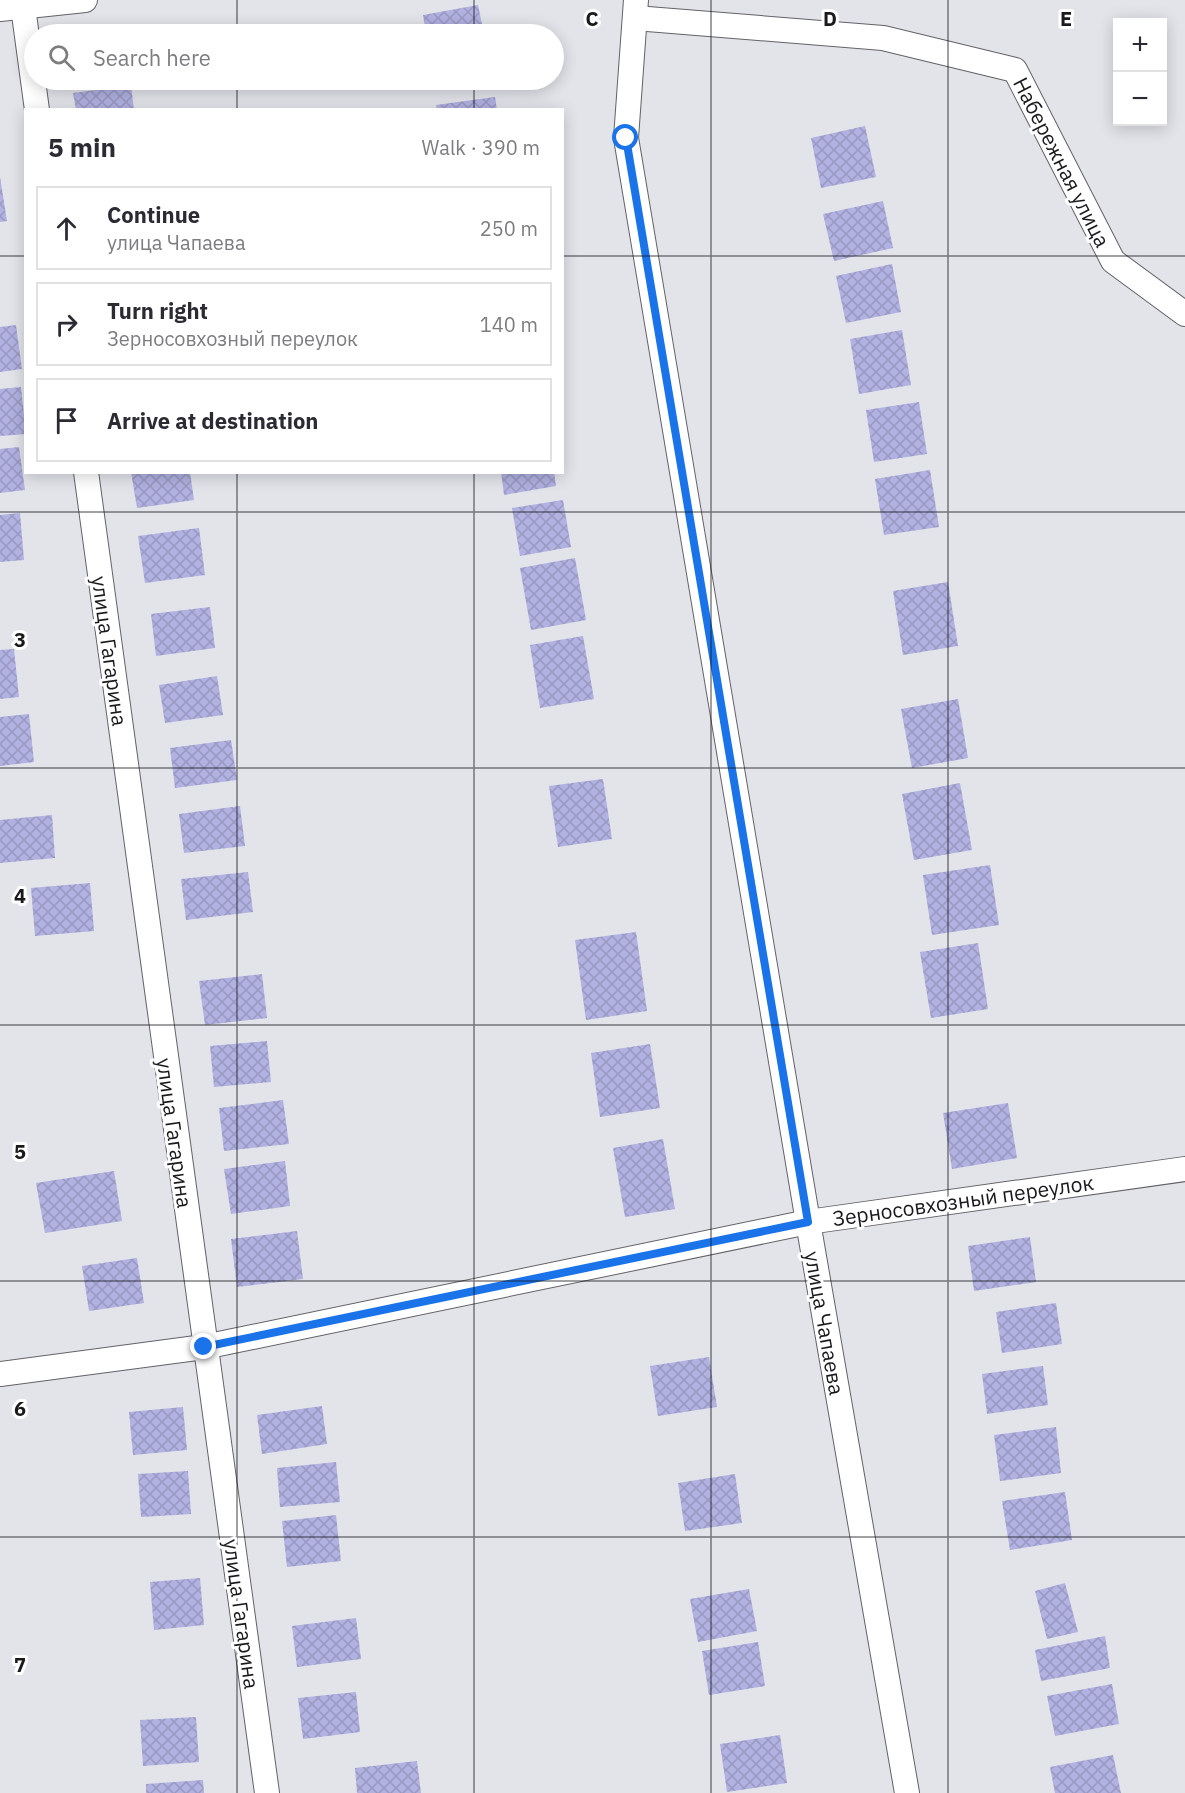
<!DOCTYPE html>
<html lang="en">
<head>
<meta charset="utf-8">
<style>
	:root { --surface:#fff; --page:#f7f7f7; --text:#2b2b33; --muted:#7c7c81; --line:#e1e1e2 }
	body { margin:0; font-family:"IBM Plex Sans",sans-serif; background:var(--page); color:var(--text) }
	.controls { position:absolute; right:18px; top:18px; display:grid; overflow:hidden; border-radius:0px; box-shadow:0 3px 15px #0003 }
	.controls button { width:54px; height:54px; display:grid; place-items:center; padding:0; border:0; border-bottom:2px solid var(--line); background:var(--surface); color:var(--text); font:30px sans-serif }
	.stop { position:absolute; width:18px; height:18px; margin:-14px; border:4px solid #1a73e8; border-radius:50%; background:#fff }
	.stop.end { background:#1a73e8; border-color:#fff; box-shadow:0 2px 6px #0008 }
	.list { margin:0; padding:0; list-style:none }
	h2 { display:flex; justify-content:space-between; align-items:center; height:78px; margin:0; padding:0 24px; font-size:26px }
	h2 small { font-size:20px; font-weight:400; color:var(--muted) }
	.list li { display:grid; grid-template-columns:39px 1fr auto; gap:18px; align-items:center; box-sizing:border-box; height:84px; margin:0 12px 12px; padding:0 12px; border:2px solid var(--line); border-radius:0px }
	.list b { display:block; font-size:22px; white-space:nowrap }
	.list p { margin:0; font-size:20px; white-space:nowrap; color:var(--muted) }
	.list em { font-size:20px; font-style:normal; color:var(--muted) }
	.icon { flex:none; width:33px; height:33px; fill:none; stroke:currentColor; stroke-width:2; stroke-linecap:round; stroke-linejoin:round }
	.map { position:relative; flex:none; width:1185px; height:1793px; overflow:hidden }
	.search { position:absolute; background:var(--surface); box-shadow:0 3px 15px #0003; left:24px; top:24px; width:540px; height:66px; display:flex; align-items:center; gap:15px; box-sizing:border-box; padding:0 21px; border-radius:33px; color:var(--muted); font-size:22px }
	.panel { position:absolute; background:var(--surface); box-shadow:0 3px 15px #0003; left:24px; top:108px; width:540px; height:366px; border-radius:0px }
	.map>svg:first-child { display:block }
	.building { fill:url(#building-cross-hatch) }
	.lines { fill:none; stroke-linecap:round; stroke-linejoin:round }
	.street-casing { stroke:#626268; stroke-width:26 }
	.street { stroke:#fff; stroke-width:24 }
	.route { stroke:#1a73e8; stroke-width:8 }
	.grid { fill:none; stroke:#1a1a1d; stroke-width:1.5; stroke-opacity:0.55 }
	.labels { text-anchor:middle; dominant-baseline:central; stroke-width:6; stroke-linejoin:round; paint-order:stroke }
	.street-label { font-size:21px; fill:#1a1a1d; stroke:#fff }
	.grid-label { font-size:20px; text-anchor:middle; font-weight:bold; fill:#1a1a1d; stroke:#fff; stroke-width:6; stroke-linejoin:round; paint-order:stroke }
</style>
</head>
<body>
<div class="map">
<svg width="1185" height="1793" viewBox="0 0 1185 1793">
	<defs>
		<pattern id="building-cross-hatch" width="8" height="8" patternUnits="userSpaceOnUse" patternTransform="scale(1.5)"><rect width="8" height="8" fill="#b1b1e2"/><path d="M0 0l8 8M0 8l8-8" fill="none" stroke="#9898c1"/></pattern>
	</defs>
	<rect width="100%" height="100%" fill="#e3e4ea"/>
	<g class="building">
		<polygon points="478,5 484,34 426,34 423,15"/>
		<polygon points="131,85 134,110 76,110 73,93"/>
		<polygon points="495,97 497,110 437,110 436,105"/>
		<polygon points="865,126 876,177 821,188 811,138"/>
		<polygon points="0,177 7,221 0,222"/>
		<polygon points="883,201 893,248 834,261 823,214"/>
		<polygon points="892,264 901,312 846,323 836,276"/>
		<polygon points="16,325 22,369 0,372 0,327"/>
		<polygon points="902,330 911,385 859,394 850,339"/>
		<polygon points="21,387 26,434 0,436 0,389"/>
		<polygon points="919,402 927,454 874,462 866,410"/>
		<polygon points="19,447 25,490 0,493 0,449"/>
		<polygon points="930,470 939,527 884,535 875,479"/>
		<polygon points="131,472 190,472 194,500 137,508"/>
		<polygon points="501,472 554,472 556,486 504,495"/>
		<polygon points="563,500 571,547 520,556 512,508"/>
		<polygon points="20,513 24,560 0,562 0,515"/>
		<polygon points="199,528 205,575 145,583 138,536"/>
		<polygon points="575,558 586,620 531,630 520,568"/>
		<polygon points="948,582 958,646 903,655 893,591"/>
		<polygon points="210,607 215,648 156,656 151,614"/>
		<polygon points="583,636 594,699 540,708 530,645"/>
		<polygon points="14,649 19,697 0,699 0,650"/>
		<polygon points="217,676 223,715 165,723 159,685"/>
		<polygon points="958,699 968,758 912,768 901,709"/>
		<polygon points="29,714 34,762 0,766 0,717"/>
		<polygon points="231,740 237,780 175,788 170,748"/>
		<polygon points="603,779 612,839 558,847 549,786"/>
		<polygon points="960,783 972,850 914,860 902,794"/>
		<polygon points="240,806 245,846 184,853 179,814"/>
		<polygon points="52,815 55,858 0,863 0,820"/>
		<polygon points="990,865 999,925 932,935 923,875"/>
		<polygon points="248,872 253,912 186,920 181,879"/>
		<polygon points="90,883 94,931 35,936 31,888"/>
		<polygon points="636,932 647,1011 586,1020 575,940"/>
		<polygon points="978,943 988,1009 931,1018 920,952"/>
		<polygon points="262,974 267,1018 205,1025 199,981"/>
		<polygon points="267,1041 271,1082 214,1087 210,1046"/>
		<polygon points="650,1044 660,1108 600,1117 591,1053"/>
		<polygon points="283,1100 289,1144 224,1151 219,1108"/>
		<polygon points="1008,1103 1017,1158 952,1169 943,1113"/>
		<polygon points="663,1139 675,1209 625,1217 613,1148"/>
		<polygon points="285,1161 290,1206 231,1214 224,1169"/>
		<polygon points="114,1171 122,1221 45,1233 36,1183"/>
		<polygon points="297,1231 303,1279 237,1287 231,1239"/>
		<polygon points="1030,1237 1036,1282 974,1291 968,1246"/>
		<polygon points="137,1258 144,1303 89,1311 82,1266"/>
		<polygon points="1056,1303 1062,1344 1002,1353 996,1312"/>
		<polygon points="709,1357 717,1407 658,1416 650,1366"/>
		<polygon points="1043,1366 1048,1405 987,1414 982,1374"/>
		<polygon points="322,1406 327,1444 262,1454 257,1415"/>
		<polygon points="183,1407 187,1450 133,1455 129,1412"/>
		<polygon points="1056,1427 1061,1473 1000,1481 994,1435"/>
		<polygon points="336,1462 340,1502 280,1507 277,1468"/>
		<polygon points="188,1471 191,1514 141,1517 138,1474"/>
		<polygon points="735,1474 742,1523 685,1531 678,1483"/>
		<polygon points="1065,1492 1072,1540 1010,1550 1002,1501"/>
		<polygon points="336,1515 341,1561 287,1567 282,1521"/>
		<polygon points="200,1578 204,1625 154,1630 150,1582"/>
		<polygon points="1065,1583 1078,1632 1047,1639 1035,1591"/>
		<polygon points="749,1589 757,1631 698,1642 690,1599"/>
		<polygon points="356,1618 361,1659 297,1667 292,1626"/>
		<polygon points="1105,1636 1110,1668 1041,1681 1035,1650"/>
		<polygon points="758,1642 765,1686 709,1695 702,1651"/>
		<polygon points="1112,1684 1119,1724 1055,1736 1047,1696"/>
		<polygon points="356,1692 360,1732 303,1739 298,1698"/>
		<polygon points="196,1717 199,1762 143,1766 140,1720"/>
		<polygon points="780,1735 787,1783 727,1792 720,1744"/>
		<polygon points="1113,1755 1121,1793 1055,1793 1050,1767"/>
		<polygon points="417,1761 421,1793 357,1793 355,1768"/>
		<polygon points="203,1780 204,1793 146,1793 146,1784"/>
	</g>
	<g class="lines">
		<defs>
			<g id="street">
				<polyline points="636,0 626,138 808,1222 907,1793"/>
				<polyline points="23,7 37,110"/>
				<polyline points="0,9 85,0"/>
				<polyline points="635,18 883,38 1015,70 1113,261 1185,314"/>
				<polyline points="86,472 267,1793"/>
				<polyline points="0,1374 204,1347 808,1222 1185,1169"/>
			</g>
		</defs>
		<use href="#street" class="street-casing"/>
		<use href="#street" class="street"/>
	</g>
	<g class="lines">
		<polyline class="route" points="204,1347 808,1222 626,138"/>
	</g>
	<path class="grid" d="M 237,0 L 237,34M 474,0 L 474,34M 711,0 L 711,1793M 948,0 L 948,1793M 237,80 L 237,110M 474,80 L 474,110M 0,256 L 26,256M 562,256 L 1185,256M 237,472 L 237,1793M 474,472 L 474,1793M 0,512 L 1185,512M 0,768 L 1185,768M 0,1025 L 1185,1025M 0,1281 L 1185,1281M 0,1537 L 1185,1537"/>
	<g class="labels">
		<g class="street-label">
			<text transform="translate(1062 162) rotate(63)">Набережная улица</text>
			<text transform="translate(110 651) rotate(82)">улица Гагарина</text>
			<text transform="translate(175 1133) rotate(82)">улица Гагарина</text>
			<text transform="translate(963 1200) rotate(-8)">Зерносовхозный переулок</text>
			<text transform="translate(825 1323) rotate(80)">улица Чапаева</text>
			<text transform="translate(242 1614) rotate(82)">улица Гагарина</text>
		</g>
	</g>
	<g class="grid-label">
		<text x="592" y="26">C</text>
		<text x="830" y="26">D</text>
		<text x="1066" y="26">E</text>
		<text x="20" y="647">3</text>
		<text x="20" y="903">4</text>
		<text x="20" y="1159">5</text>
		<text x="20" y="1416">6</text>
		<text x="20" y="1672">7</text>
	</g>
</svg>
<div class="controls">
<button>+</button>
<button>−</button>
</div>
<div class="stop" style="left:626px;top:138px"></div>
<div class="stop end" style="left:204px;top:1347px"></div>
<div class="search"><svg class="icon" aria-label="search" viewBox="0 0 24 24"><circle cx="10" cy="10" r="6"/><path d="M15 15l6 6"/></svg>Search here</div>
<section class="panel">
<h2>5 min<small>Walk · 390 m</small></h2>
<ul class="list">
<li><svg class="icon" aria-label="ahead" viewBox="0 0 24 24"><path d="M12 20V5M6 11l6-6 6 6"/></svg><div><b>Continue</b><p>улица Чапаева</p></div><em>250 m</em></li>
<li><svg class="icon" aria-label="right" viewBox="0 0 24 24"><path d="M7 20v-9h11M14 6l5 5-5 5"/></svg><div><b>Turn right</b><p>Зерносовхозный переулок</p></div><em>140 m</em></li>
<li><svg class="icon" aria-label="arrive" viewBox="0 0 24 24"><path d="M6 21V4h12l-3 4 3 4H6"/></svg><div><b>Arrive at destination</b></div></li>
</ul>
</section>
</div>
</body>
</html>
